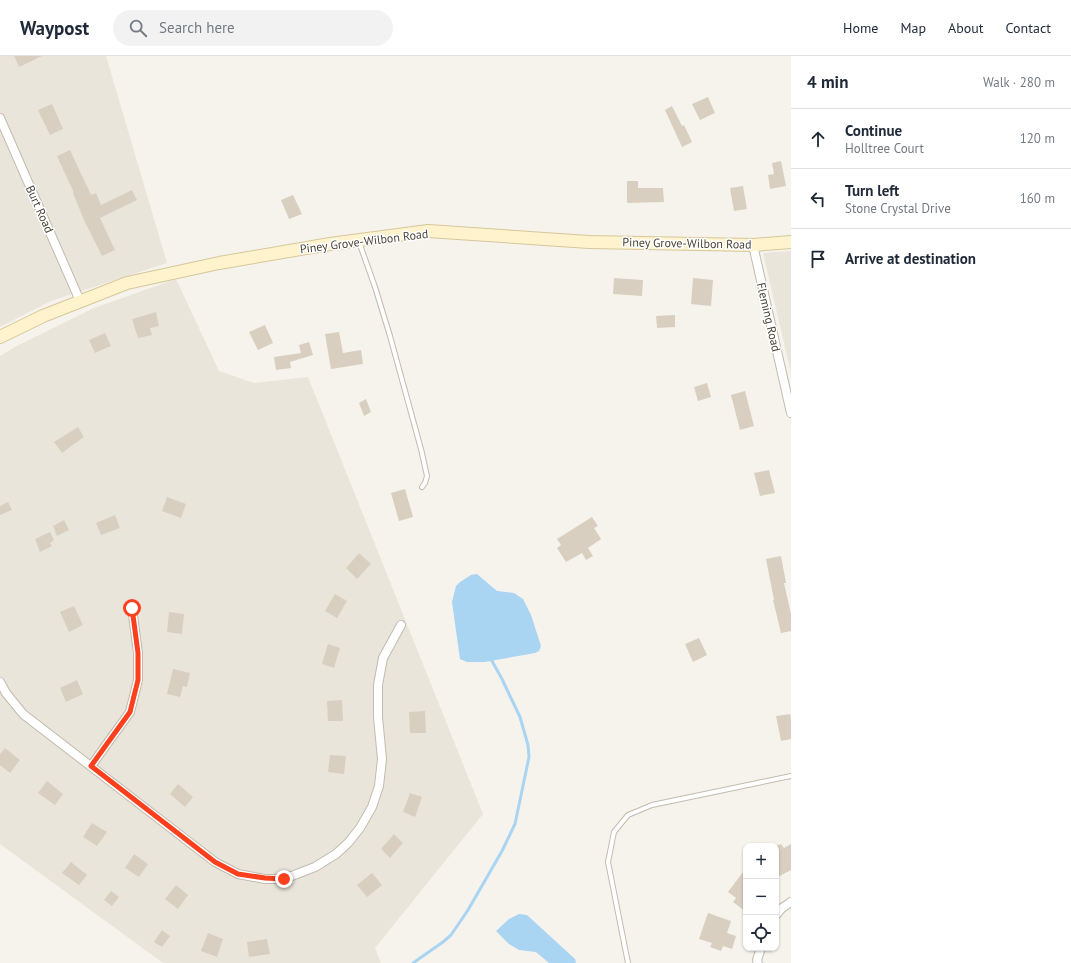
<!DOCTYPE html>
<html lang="en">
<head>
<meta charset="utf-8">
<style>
	:root { --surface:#fff; --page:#f2f2f3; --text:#1f2937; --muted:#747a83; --line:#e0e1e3 }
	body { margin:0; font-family:"PT Sans",sans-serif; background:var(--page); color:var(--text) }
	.controls { position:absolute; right:12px; bottom:12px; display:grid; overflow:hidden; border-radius:8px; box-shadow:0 1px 3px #0004 }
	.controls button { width:36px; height:36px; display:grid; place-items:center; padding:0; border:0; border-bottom:1px solid var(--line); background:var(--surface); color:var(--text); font:20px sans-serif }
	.stop { position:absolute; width:12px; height:12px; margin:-9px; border:3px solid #fc3f1d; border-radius:50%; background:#fff }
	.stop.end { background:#fc3f1d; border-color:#fff; box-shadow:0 1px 4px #0008 }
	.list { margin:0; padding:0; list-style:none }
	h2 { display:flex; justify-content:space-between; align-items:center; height:52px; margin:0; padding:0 16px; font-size:17px }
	h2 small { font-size:13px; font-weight:400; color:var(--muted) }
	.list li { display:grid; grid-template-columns:26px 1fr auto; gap:12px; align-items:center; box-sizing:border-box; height:60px; padding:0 16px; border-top:1px solid var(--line) }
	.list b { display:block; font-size:15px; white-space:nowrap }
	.list p { margin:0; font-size:13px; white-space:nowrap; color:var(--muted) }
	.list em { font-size:13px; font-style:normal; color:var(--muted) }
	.icon { flex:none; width:22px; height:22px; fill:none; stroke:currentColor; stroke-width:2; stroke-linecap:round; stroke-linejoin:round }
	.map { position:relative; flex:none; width:791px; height:907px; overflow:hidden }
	header { display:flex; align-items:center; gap:24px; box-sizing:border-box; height:56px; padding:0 20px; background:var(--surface); border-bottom:1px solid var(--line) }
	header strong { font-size:19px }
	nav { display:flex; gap:22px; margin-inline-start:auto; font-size:14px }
	.search { width:280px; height:36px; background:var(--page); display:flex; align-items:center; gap:10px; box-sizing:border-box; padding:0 14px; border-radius:22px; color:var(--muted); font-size:15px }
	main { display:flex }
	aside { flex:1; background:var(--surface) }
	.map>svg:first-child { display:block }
	.residential { fill:#eae5da }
	.water { fill:#a9d4f2 }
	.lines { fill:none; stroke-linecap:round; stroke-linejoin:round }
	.stream { stroke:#a9d4f2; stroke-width:3 }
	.building { fill:#d8cfc1 }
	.lane-casing { stroke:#c2bbae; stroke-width:6 }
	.street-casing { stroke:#c2bbae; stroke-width:10 }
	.secondary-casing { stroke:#d6c79b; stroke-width:14 }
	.lane { stroke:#fff; stroke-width:4 }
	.street { stroke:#fff; stroke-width:8 }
	.secondary { stroke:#fff3cd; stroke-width:12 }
	.route { stroke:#fc3f1d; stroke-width:5 }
	.labels { text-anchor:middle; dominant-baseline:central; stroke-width:3; stroke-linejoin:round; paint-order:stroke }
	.street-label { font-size:12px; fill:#4b4439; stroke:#fff }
</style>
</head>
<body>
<header>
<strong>Waypost</strong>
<div class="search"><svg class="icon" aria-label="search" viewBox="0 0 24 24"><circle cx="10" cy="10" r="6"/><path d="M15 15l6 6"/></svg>Search here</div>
<nav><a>Home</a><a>Map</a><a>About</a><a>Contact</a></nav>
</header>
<main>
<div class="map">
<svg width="791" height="907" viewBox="0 0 791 907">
	<rect width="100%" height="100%" fill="#f6f3ec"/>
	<g class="residential">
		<polygon points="0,0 106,0 167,207 51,245 0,271"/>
		<polygon points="791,195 791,317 763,197"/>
		<polygon points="176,223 219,315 254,327 308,321 483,758 375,892 381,907 163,907 0,788 0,300 17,290 94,252"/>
	</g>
	<g class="water">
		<polygon points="477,518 497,535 514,537 523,543 531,559 541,590 539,595 535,597 485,606 467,606 460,603 452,546 456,530 460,526 471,519"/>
		<polygon points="519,858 527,859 575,903 576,907 549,907 536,896 519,894 509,888 496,875 509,863"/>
	</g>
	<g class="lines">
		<polyline class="stream" points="413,907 443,886 451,879 468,854 502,795 515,768 529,701 528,689 520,661 502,623 492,605 492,602"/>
	</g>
	<g class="building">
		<polygon points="14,0 42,0 19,11"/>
		<polygon points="708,41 715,57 700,64 692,48"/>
		<polygon points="52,48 63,73 50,79 38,54"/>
		<polygon points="672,50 682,70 684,69 692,86 682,91 665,54"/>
		<polygon points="70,94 91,139 96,137 101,149 132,134 137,144 100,162 115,194 102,200 84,164 73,137 74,137 57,100"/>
		<polygon points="781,105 786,130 770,133 768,119 774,118 772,107"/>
		<polygon points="627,125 638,125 638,132 663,132 664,146 627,147"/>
		<polygon points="743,130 747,153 734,155 730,132"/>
		<polygon points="293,139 302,158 289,163 281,144"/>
		<polygon points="614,222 643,224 642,240 613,238"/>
		<polygon points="693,222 713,224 711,250 691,248"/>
		<polygon points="156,256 159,270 150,272 152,279 138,282 132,263"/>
		<polygon points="675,259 675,271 657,272 656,260"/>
		<polygon points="265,269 273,287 258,294 249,276"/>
		<polygon points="339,276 343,297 361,294 363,308 331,313 325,278"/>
		<polygon points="105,277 111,290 95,297 89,284"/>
		<polygon points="309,286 313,299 290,306 291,312 276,314 274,301 301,297 299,289"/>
		<polygon points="707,327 711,341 698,345 694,331"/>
		<polygon points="745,335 754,370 740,374 731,339"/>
		<polygon points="366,343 371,356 364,360 359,347"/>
		<polygon points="78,371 84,381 62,397 54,386"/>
		<polygon points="769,414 775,437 760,440 754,417"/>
		<polygon points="405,433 413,461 399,465 391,437"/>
		<polygon points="167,441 186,448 181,462 162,455"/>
		<polygon points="8,446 12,454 0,459 0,450"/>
		<polygon points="115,459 120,472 101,479 96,467"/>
		<polygon points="592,461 598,470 594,472 601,483 588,492 593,500 586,504 582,497 566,506 557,492 561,489 557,483"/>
		<polygon points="64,464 69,474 57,480 53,470"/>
		<polygon points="50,476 54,484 50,487 52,490 40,496 35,483"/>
		<polygon points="359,497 371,508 357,523 346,512"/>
		<polygon points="781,500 786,527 784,527 791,558 791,575 781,577 773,544 774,544 766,503"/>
		<polygon points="335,538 347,545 337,562 325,555"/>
		<polygon points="74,550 83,569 69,576 60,556"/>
		<polygon points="169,556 184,558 182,578 167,576"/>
		<polygon points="699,582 707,599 693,606 685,588"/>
		<polygon points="328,588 340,592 334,612 322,608"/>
		<polygon points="173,613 190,617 187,631 183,630 180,641 167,638"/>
		<polygon points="77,624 83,638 66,646 60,632"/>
		<polygon points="342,644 343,665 328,665 327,645"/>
		<polygon points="425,655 426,677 410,677 409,656"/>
		<polygon points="790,658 791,664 791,683 781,685 776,660"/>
		<polygon points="5,692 20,704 10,717 0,709 0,698"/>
		<polygon points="330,699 346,700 344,718 328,716"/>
		<polygon points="47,725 63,738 55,749 38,737"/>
		<polygon points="178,728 193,741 185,751 170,738"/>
		<polygon points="410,737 422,741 415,761 403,756"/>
		<polygon points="92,767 107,776 97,790 83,781"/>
		<polygon points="394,778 403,787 390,802 381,793"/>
		<polygon points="781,788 784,792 791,788 791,814 776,822 776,790"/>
		<polygon points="134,798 148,808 139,821 125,812"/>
		<polygon points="71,806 87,819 79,829 62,817"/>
		<polygon points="746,812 746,856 733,846 736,842 728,836"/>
		<polygon points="372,817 382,829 367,841 357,829"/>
		<polygon points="176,829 188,839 178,853 165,843"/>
		<polygon points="111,835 119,841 112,850 104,844"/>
		<polygon points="708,857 731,865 727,877 736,880 732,893 723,890 721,895 710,891 712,887 699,883"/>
		<polygon points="162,874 170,880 162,891 154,886"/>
		<polygon points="208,877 223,883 217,901 201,895"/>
		<polygon points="267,883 270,898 249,901 247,886"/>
	</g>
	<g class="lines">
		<defs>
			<g id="lane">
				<polyline points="359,186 375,231 390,280 421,393 427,420 425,427 422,431"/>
				<polyline points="628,907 608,806 614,776 628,759 652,749 791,720"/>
			</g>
			<g id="street">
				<polyline points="0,62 80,245"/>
				<polyline points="753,189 791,357"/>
				<polyline points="0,626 6,637 23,658 215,806 238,818 265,823 284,823 315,811 336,798 348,787 360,772 372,751 379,730 382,703 378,661 378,629 383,602 401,569"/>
				<polyline points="91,710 130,656 138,624 138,597 132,552"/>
				<polyline points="776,859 782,852 791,846"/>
				<polyline points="758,907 757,904 761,892"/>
			</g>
			<polyline id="secondary" points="0,281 43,260 127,227 219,207 330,188 428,175 589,186 753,189 791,186"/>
		</defs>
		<use href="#lane" class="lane-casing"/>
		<use href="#street" class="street-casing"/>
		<use href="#secondary" class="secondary-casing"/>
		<use href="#lane" class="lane"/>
		<use href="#street" class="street"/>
		<use href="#secondary" class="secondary"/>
	</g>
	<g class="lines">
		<polyline class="route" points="132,552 138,597 138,624 130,656 91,710 215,806 238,818 265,822 284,823"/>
	</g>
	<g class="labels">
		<g class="street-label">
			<text transform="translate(40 153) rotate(66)">Burt Road</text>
			<text transform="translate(364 185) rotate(-7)">Piney Grove-Wilbon Road</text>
			<text transform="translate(687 187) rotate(1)">Piney Grove-Wilbon Road</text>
			<text transform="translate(769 261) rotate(77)">Fleming Road</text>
		</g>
	</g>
</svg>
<div class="controls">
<button>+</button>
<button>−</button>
<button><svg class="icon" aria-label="locate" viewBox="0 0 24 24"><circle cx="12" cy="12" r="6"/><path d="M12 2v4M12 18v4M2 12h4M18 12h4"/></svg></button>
</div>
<div class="stop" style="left:132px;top:552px"></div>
<div class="stop end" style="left:284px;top:823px"></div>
</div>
<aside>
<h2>4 min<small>Walk · 280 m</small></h2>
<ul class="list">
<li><svg class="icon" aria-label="ahead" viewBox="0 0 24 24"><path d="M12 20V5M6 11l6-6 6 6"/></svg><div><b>Continue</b><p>Holltree Court</p></div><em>120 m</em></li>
<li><svg class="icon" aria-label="left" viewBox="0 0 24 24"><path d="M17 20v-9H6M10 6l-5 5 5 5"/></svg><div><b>Turn left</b><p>Stone Crystal Drive</p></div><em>160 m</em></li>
<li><svg class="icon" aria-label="arrive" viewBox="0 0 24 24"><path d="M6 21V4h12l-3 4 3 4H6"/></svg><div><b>Arrive at destination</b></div></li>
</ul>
</aside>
</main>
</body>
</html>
